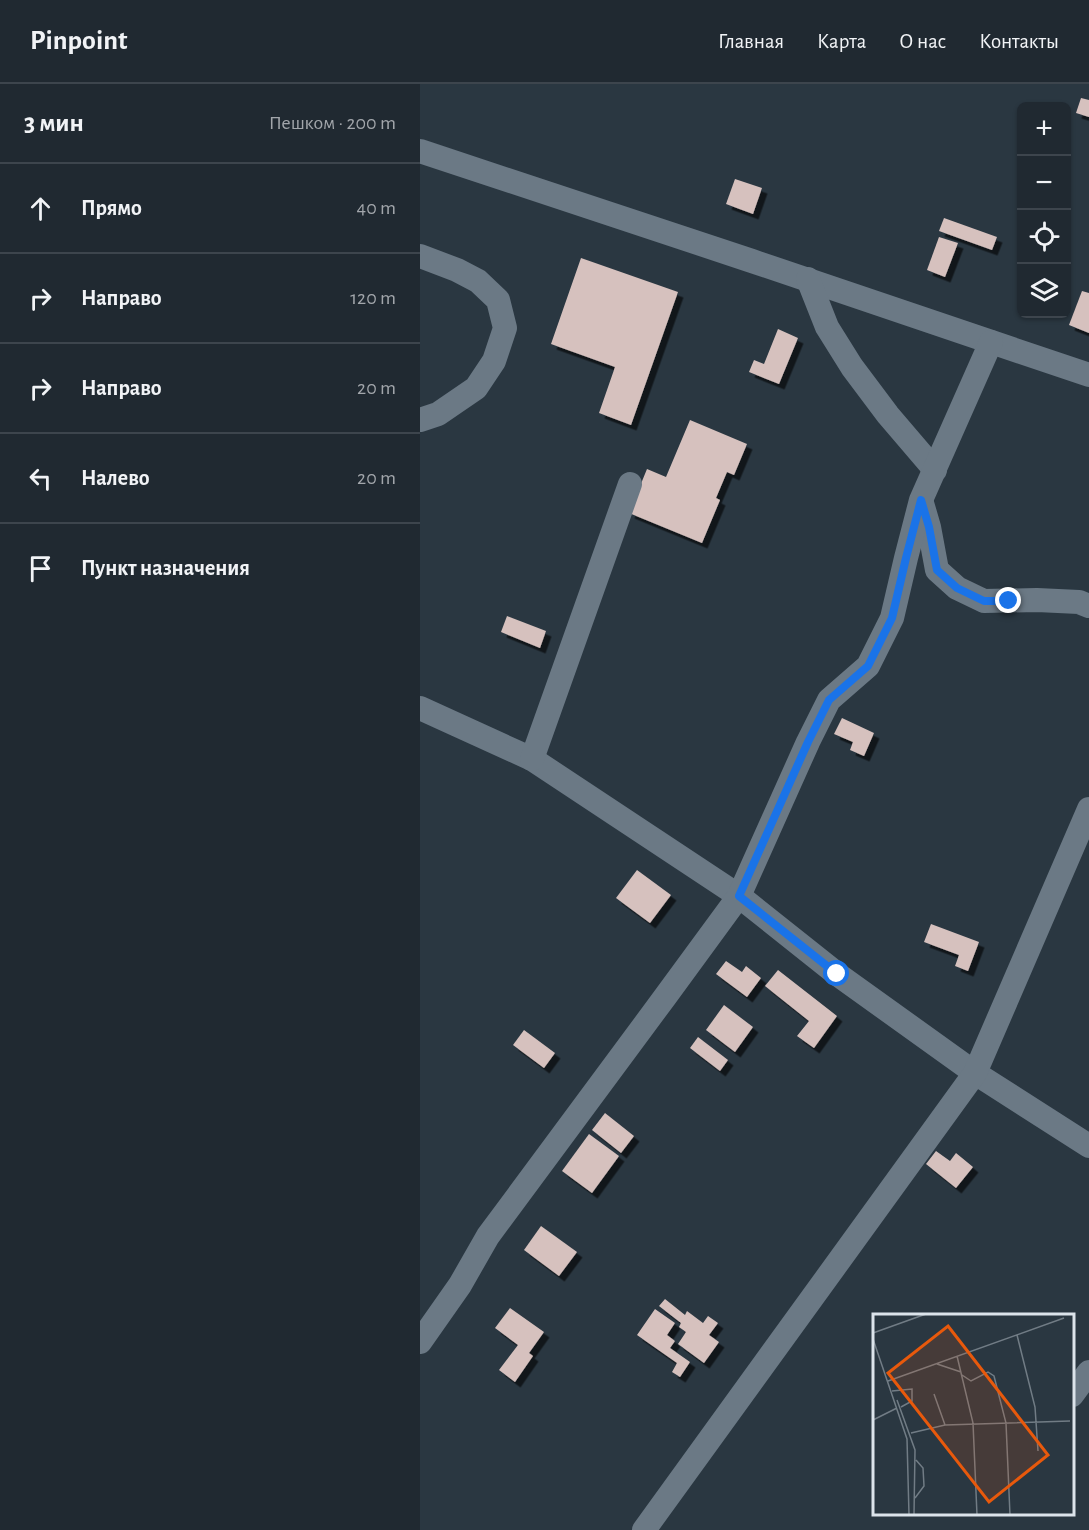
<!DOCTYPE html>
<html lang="ru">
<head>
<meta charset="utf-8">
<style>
	:root { --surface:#202931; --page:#2d353d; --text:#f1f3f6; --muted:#a2a6ab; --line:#3d454d }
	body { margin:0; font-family:"Alegreya Sans",sans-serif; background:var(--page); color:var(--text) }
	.controls { position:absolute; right:18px; top:18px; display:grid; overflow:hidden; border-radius:9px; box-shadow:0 2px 4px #0004 }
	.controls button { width:54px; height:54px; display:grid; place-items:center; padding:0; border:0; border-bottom:2px solid var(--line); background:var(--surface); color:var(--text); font:30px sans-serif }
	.stop { position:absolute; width:18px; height:18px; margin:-14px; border:4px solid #1a73e8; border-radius:50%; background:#fff }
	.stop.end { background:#1a73e8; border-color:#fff; box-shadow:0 2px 6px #0008 }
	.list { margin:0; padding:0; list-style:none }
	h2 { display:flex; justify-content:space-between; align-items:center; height:78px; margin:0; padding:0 24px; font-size:26px }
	h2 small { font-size:20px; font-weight:400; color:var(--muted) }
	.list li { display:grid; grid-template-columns:39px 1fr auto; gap:18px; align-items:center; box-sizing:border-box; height:90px; padding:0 24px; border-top:2px solid var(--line) }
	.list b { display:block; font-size:22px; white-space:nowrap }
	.list em { font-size:20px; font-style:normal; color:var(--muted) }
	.icon { flex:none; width:33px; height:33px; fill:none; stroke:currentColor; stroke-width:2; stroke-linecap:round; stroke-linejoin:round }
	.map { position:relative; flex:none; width:669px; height:1446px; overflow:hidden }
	header { display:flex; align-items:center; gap:36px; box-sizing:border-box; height:84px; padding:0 30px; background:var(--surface); border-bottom:2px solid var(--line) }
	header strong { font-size:28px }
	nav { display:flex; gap:33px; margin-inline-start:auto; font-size:21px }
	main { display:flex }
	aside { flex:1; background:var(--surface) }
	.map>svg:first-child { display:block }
	.building { fill:#d6c1be; filter:url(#shadow) }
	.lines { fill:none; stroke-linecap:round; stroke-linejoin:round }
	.minor { stroke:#6b7985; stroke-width:24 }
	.route { stroke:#1a73e8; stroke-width:8 }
	.inset-road { fill:none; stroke:#717c85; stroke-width:1.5 }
	.view { fill:#e8590c; fill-opacity:0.15; stroke:#e8590c; stroke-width:3 }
	.inset-edge { fill:none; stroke:#dce4eb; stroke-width:3 }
</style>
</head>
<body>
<header>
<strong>Pinpoint</strong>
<nav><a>Главная</a><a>Карта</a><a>О нас</a><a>Контакты</a></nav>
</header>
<main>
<aside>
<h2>3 мин<small>Пешком · 200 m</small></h2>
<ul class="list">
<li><svg class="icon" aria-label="ahead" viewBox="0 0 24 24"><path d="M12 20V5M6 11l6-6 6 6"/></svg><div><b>Прямо</b></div><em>40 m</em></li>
<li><svg class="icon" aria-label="right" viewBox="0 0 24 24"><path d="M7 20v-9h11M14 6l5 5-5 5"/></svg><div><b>Направо</b></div><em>120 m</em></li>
<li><svg class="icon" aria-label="right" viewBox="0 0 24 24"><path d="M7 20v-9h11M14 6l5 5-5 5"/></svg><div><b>Направо</b></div><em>20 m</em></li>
<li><svg class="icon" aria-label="left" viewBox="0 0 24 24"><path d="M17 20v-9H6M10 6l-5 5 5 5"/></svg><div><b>Налево</b></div><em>20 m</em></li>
<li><svg class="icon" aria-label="arrive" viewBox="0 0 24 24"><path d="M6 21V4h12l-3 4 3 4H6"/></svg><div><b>Пункт назначения</b></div></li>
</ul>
</aside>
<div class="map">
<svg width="669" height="1446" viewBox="0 0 669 1446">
	<defs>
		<filter id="shadow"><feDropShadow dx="5.5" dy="5.5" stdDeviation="0" flood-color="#0009"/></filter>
	</defs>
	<rect width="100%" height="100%" fill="#2a3741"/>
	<g class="building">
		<polygon points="661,14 669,16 669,33 656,29"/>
		<polygon points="315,95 342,104 333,130 306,120"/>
		<polygon points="524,134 577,153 572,166 519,147"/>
		<polygon points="519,153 538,159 525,193 507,186"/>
		<polygon points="161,174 258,208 211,341 179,329 195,283 131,260"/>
		<polygon points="662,207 669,209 669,249 649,241"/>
		<polygon points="358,245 378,254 359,300 329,288 334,276 344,280"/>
		<polygon points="270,336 327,360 314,391 307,388 296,414 300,416 282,459 209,429 227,385 246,393"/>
		<polygon points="87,532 126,547 120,564 81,548"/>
		<polygon points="422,634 454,649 444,672 430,666 433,658 414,650"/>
		<polygon points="217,786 251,811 230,839 196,814"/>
		<polygon points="511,840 559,858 548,887 535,882 539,871 504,858"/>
		<polygon points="306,877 322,888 326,882 341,894 327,913 296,890"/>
		<polygon points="358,886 417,932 394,964 377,952 389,937 345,902"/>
		<polygon points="304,921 333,943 315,968 286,946"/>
		<polygon points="104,946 135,969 124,984 93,961"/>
		<polygon points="278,953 308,976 300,987 270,964"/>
		<polygon points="185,1029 214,1052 201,1069 172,1046"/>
		<polygon points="169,1050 199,1072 172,1109 142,1087"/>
		<polygon points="516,1067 530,1077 536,1069 553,1083 536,1104 506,1080"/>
		<polygon points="121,1142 157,1168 139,1192 104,1166"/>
		<polygon points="245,1215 265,1231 267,1227 283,1239 288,1232 298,1239 289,1251 299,1258 284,1279 258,1260 266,1248 259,1243 261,1239 239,1222"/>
		<polygon points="90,1224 124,1248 109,1269 113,1272 95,1298 79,1286 98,1261 75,1244"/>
		<polygon points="235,1225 255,1239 247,1251 255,1257 250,1264 270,1278 260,1293 252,1288 257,1279 217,1251"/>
	</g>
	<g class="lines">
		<g class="minor">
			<polyline points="0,67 332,177 669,291"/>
			<polyline points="0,172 37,186 58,197 78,216 85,244 74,277 56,304 18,330 0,336"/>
			<polyline points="388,195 407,243 432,283 468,331 515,386"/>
			<polyline points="502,419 509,443 517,486 537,504 564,517 617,516 659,518 669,522"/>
			<polyline points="0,624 112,675 319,812 417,890 555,989 669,1062"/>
			<polyline points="112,675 210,400"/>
			<polyline points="0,1258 40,1201 68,1152 245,913 319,812 388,658 409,616 448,582 472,534 486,474 501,416 571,258"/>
			<polyline points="652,1311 669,1288"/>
			<polyline points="224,1446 555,989 669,725"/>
		</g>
	</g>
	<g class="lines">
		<polyline class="route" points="417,890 319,812 388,658 409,616 448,582 472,534 486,474 501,416 509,443 517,486 537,504 564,517 589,517"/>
	</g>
	<g transform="translate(453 1230)">
		<rect width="201" height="201" fill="#2a3741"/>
		<path class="inset-road" d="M 0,19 L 53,0M 144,21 L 162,93 L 165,137M 0,25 L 34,125 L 36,201M 84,42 L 100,109 L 104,201M 64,50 L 88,58M 89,61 L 98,67 L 115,58 L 121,62 L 133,109 L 137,201M 15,67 L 191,4M 19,77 L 39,75 L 39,87 L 28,93M 61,80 L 72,111M 24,86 L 42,136 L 41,201M 0,106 L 24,94M 38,119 L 72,111 L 197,107M 42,184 L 51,172 L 50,154 L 43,146"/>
		<path class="view" d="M 75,12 L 175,141 L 116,188 L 15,59 Z"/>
		<rect width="201" height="201" class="inset-edge"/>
	</g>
</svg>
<div class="controls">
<button>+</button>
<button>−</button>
<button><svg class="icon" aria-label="locate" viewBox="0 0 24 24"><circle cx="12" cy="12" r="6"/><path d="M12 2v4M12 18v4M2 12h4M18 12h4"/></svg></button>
<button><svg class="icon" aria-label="layers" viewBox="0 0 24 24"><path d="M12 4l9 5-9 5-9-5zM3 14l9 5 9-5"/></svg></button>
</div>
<div class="stop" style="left:417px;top:890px"></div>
<div class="stop end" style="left:589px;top:517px"></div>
</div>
</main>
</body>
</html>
